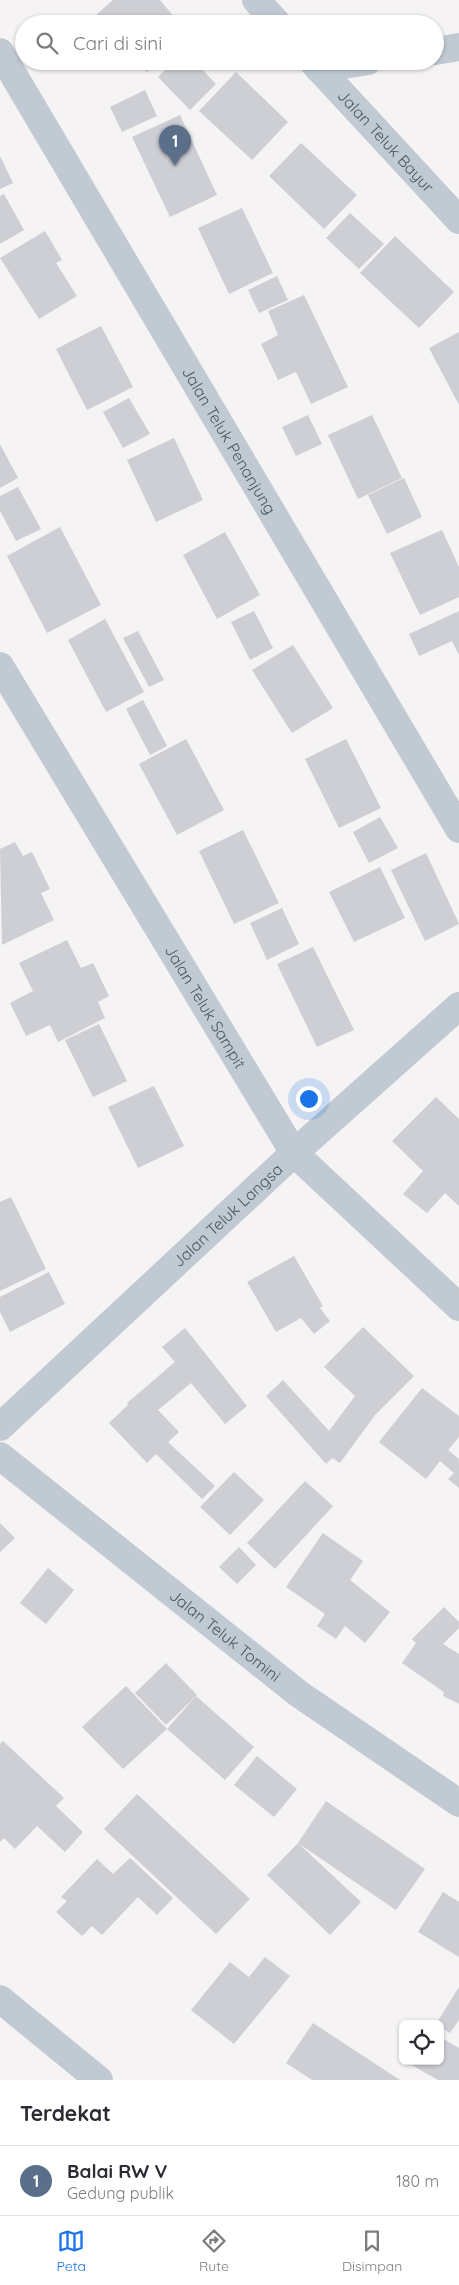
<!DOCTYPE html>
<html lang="id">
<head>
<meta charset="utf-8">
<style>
	:root { --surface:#fff; --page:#f2f2f3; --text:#2b2b33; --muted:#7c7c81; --line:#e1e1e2; --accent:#1a73e8 }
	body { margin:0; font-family:Quicksand,sans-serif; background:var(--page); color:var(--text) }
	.controls { position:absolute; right:15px; bottom:15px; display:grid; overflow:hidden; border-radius:8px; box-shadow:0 1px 4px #0004 }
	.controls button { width:45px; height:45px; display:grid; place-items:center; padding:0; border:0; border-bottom:1px solid var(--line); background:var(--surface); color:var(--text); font:25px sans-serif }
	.you { position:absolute; left:308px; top:1098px; width:18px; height:18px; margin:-12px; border:4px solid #fff; border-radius:50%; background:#1a73e8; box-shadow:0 0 0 8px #1a73e833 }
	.badge { display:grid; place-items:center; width:32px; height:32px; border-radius:50%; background:var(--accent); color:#fff; font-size:16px; font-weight:700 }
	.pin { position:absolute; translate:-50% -41px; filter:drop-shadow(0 1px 2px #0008) }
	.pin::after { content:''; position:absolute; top:26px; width:18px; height:15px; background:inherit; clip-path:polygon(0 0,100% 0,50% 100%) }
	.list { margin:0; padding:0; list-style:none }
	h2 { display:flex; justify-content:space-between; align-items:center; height:65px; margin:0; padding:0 20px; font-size:21px }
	h2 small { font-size:16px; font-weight:400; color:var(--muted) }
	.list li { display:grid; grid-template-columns:32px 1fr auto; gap:15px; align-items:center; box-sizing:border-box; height:70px; padding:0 20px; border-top:1px solid var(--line) }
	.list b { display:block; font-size:19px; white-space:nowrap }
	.list p { margin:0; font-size:16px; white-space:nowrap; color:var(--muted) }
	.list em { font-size:16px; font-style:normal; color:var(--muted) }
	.icon { flex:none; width:28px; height:28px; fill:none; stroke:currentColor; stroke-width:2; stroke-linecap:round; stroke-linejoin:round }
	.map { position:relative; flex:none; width:459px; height:2080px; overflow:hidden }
	.search { position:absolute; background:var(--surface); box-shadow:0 1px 4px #0004; left:15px; right:15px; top:15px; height:55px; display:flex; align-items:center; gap:12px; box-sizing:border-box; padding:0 18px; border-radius:28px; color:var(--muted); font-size:19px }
	.sheet { height:135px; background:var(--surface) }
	nav { display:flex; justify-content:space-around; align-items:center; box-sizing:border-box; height:70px; border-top:1px solid var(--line); background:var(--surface); font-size:14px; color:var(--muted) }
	nav a { display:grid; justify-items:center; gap:2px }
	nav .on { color:var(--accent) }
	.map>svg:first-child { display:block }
	.building { fill:#cdcfd5 }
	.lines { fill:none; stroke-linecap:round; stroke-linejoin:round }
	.minor { stroke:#c1cad2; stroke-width:28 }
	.labels { text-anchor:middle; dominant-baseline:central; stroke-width:4; stroke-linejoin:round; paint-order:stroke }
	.street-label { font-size:16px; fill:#4a5661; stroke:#fff }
</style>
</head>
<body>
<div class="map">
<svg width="459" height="2080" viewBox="0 0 459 2080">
	<rect width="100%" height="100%" fill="#f5f3f3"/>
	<g class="building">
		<polygon points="113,0 160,0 180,24 106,24 97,14"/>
		<polygon points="138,61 160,61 147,72"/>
		<polygon points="174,61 194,61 216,84 190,110 158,77"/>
		<polygon points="236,72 288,122 252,160 199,111"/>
		<polygon points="145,90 157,116 122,132 110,107"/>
		<polygon points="180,115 217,195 170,217 132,137"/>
		<polygon points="301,143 357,195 324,229 269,176"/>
		<polygon points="0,156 13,183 0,189"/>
		<polygon points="4,194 24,230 0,244 0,196"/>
		<polygon points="242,208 273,273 229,294 198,228"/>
		<polygon points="350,213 384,244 359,269 326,238"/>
		<polygon points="45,231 62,260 56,263 77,296 39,319 0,258"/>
		<polygon points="395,236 454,292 419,328 360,273"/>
		<polygon points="277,276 288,300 259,313 248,290"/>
		<polygon points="304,295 348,387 311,404 296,372 278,380 261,344 278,335 268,311"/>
		<polygon points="101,326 133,387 87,410 56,349"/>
		<polygon points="459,332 459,405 429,348"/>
		<polygon points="129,398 150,434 123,448 103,412"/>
		<polygon points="308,415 322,444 296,456 282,427"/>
		<polygon points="372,415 402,478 358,499 328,435"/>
		<polygon points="174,438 203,500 156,522 127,460"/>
		<polygon points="0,444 18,478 0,488"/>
		<polygon points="404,478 422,517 387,534 368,495"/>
		<polygon points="18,487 41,529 16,541 0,511 0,496"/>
		<polygon points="60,527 101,605 47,633 7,556"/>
		<polygon points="442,530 459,567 459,597 420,615 390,553"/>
		<polygon points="225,532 260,595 217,619 183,555"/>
		<polygon points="254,611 273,648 250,660 231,622"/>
		<polygon points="459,611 459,655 452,641 419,656 409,634"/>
		<polygon points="105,619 144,692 106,712 68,640"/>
		<polygon points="138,631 164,680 149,687 123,638"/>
		<polygon points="293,645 333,708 292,733 252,670"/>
		<polygon points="143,700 167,746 150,755 126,709"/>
		<polygon points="186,739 224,810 177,835 139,764"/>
		<polygon points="346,739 381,808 339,828 305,759"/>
		<polygon points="380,817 398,848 369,863 353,832"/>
		<polygon points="243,830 279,903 234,924 199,851"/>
		<polygon points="15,842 23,856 32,852 50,889 41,893 54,920 2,945 0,849"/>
		<polygon points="426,853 459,924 425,941 391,870"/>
		<polygon points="380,867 405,918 354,942 329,892"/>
		<polygon points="282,908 299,944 267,960 250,923"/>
		<polygon points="67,940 81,968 93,963 109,996 98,1002 105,1018 58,1042 50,1025 26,1036 10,1003 33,991 19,963"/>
		<polygon points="313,947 354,1030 317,1047 277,964"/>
		<polygon points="99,1024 127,1081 93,1097 65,1040"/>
		<polygon points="154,1086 184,1146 138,1168 108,1107"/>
		<polygon points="436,1097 459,1119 459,1206 445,1193 427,1213 403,1194 423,1171 392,1141"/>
		<polygon points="11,1197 46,1269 0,1291 0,1202"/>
		<polygon points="294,1256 323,1306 320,1308 330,1321 314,1334 301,1318 276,1332 247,1282"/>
		<polygon points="49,1272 65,1304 10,1332 0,1312 0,1297"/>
		<polygon points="363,1327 414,1376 375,1415 340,1463 332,1458 326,1464 266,1396 283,1380 329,1431 355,1396 324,1367"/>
		<polygon points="185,1328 247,1406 225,1424 191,1383 158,1410 179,1432 168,1442 215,1486 202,1499 156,1454 147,1463 109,1423 128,1405 127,1403 175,1362 162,1347"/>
		<polygon points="422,1388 459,1416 459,1437 448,1450 459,1459 459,1488 448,1479 454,1473 440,1461 426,1479 379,1442"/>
		<polygon points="234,1472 264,1500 230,1535 200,1507"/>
		<polygon points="305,1481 333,1506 275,1569 247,1543"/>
		<polygon points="0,1523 15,1538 0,1552"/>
		<polygon points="323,1533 363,1561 350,1580 390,1612 365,1643 345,1626 336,1639 317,1626 325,1614 286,1587"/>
		<polygon points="239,1547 256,1565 237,1584 219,1567"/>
		<polygon points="48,1568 74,1590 46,1624 20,1603"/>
		<polygon points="444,1607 459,1622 459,1628 443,1644 459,1654 459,1704 443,1696 444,1692 402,1663 416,1643 412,1639"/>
		<polygon points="166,1663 197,1695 166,1725 135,1693"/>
		<polygon points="126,1686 167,1729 123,1769 82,1727"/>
		<polygon points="196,1696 254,1747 225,1780 167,1729"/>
		<polygon points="3,1741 64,1798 56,1806 83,1832 65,1852 37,1826 15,1849 4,1838 0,1842 0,1744"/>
		<polygon points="257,1756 297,1789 274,1817 234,1785"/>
		<polygon points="137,1794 250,1899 216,1934 104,1829"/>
		<polygon points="326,1801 425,1869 396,1910 298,1843"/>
		<polygon points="298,1843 361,1902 330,1935 267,1875"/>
		<polygon points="130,1858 173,1898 157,1915 138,1897 102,1935 92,1926 82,1936 56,1912 67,1901 61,1897 97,1859 113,1874"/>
		<polygon points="443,1892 459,1902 459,1957 418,1932"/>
		<polygon points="265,1957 290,1976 234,2044 191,2010 230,1962 249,1977"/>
		<polygon points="459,1987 459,2020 450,2033 440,2027 440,2024 436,2024"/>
		<polygon points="313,2023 400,2080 312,2080 286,2063"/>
		<polygon points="440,2037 459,2048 459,2080 438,2080 408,2063 440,2061"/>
	</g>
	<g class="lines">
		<g class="minor">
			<polyline points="256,0 278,24"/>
			<polyline points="435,51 459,47"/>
			<path id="s1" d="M 0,52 L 459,829"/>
			<path id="s2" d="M 312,61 L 459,220"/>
			<polyline points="319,69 368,61"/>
			<path id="s3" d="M 0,666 L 294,1153 L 459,1307"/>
			<path id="s4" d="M 0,1427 L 294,1153 L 459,1006"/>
			<path id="s5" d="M 0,1456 L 299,1694 L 459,1803"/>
			<polyline points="0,1999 99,2080"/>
		</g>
	</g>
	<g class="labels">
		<g class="street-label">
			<text stroke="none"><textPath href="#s2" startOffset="109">Jalan Teluk Bayur</textPath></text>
			<text stroke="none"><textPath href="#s1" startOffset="451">Jalan Teluk Penanjung</textPath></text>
			<text stroke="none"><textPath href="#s3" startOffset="398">Jalan Teluk Sampit</textPath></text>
			<text stroke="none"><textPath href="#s4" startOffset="311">Jalan Teluk Langsa</textPath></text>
			<text stroke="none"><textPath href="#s5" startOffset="288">Jalan Teluk Tomini</textPath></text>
		</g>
	</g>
</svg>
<div class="controls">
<button><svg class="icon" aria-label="locate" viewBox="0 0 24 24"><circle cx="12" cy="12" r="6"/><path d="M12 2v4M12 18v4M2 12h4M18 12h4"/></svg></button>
</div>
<div class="you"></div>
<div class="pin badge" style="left:175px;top:166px;background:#5c6f8a">1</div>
<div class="search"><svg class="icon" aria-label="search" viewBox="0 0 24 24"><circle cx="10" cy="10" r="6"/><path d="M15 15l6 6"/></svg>Cari di sini</div>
</div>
<section class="sheet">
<h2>Terdekat<small></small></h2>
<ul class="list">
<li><span class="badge" style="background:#5c6f8a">1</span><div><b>Balai RW V</b><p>Gedung publik</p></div><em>180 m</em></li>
</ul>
</section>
<nav>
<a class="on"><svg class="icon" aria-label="map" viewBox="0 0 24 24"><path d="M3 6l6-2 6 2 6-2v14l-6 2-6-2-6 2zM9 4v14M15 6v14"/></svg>Peta</a>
<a><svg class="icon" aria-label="directions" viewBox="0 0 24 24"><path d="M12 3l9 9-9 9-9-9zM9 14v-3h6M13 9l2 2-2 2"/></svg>Rute</a>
<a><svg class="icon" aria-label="saved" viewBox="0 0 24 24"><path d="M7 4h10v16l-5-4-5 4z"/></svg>Disimpan</a>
</nav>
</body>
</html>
